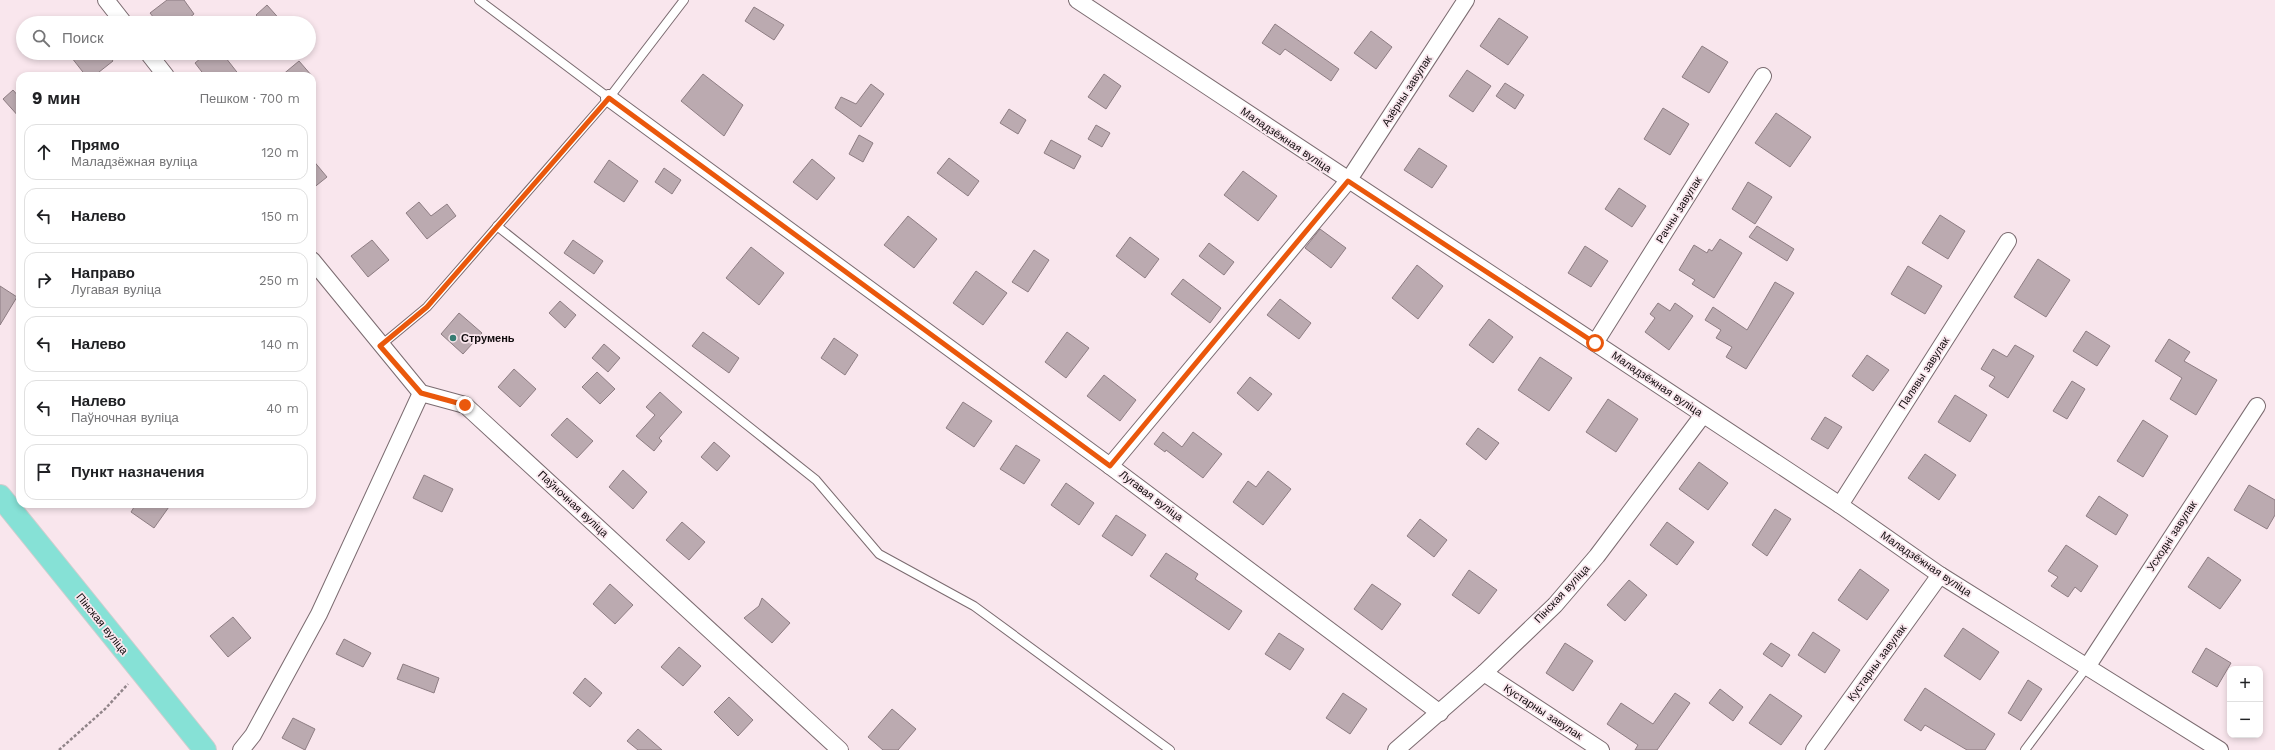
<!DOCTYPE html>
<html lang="ru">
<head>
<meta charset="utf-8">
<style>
	:root { --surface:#fff; --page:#f6f6f6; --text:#202124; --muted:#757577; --line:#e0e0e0 }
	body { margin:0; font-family:"Work Sans",sans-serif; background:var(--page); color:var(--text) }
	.controls { position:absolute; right:12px; bottom:12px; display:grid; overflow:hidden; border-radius:8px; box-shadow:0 2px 6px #0003 }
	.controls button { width:36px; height:36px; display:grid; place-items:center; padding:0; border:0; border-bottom:1px solid var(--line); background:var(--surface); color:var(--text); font:20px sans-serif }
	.stop { position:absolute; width:12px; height:12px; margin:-9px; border:3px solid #ea580c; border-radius:50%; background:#fff }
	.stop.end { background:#ea580c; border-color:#fff; box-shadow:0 1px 4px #0008 }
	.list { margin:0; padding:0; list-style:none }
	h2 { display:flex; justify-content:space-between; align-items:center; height:52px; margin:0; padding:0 16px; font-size:17px }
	h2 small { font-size:13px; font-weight:400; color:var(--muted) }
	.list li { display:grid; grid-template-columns:26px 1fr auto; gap:12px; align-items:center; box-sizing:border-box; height:56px; margin:0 8px 8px; padding:0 8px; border:1px solid var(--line); border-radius:12px }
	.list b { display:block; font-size:15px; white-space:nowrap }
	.list p { margin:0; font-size:13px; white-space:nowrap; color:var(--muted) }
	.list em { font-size:13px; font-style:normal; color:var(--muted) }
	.icon { flex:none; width:22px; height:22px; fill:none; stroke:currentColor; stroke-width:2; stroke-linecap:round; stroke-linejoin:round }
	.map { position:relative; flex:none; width:2275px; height:750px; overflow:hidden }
	.search { position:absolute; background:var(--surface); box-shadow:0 2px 6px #0003; left:16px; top:16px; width:300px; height:44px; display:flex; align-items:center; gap:10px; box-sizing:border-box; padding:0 14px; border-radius:22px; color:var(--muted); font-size:15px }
	.panel { position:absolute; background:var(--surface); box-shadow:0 2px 6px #0003; left:16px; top:72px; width:300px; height:436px; border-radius:12px }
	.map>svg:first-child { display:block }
	.building { fill:#bbaab0; stroke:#8e7d83 }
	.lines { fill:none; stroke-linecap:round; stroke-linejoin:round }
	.lane-casing { stroke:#7b6b70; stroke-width:10 }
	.street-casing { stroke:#7b6b70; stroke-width:18 }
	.primary-casing { stroke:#cfcecf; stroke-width:24 }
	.path { stroke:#918489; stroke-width:2.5; stroke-dasharray:3 2; stroke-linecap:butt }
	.lane { stroke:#fff; stroke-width:8 }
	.street { stroke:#fff; stroke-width:16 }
	.primary { stroke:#86e1d6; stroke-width:22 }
	.route { stroke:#ea580c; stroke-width:5 }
	.poi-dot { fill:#367c72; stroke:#f9e6ed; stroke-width:1.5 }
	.labels { text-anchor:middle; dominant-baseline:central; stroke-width:3.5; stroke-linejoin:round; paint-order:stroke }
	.street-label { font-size:11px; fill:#100b0d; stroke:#f9e6ed }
	.poi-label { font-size:11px; font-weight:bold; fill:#100b0d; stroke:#f9e6ed; text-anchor:start }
</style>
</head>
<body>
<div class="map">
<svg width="2275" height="750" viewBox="0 0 2275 750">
	<rect width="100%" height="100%" fill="#f9e6ed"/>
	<g class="building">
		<polygon points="167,0 184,0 194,14 183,23 158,23 150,13"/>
		<polygon points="267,5 283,23 264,23 256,15"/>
		<polygon points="754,7 784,25 774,40 745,21"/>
		<polygon points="1499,18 1528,37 1508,65 1480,46"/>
		<polygon points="1275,24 1339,69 1331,81 1285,49 1280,55 1262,43"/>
		<polygon points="1371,31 1392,47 1376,69 1354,53"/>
		<polygon points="1702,46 1728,62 1709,93 1682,77"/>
		<polygon points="68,53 107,53 113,61 94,76 86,76"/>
		<polygon points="207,53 222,53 240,76 205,76 195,63"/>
		<polygon points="299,61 312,76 281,76"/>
		<polygon points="1467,70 1491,86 1473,112 1449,96"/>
		<polygon points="703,74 743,105 724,136 681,101"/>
		<polygon points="1104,74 1121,86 1106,109 1088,97"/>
		<polygon points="1505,83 1524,95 1515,109 1496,96"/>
		<polygon points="871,84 884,94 861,127 835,108 841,97 856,104"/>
		<polygon points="13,90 20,98 20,118 3,99"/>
		<polygon points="1663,108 1689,124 1670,155 1644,139"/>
		<polygon points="1009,109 1026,120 1018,134 1000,123"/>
		<polygon points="1776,113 1811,137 1790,167 1755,143"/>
		<polygon points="1096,125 1110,133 1102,147 1088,139"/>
		<polygon points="859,135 873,143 863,162 849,154"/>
		<polygon points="1051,140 1081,156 1074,169 1044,153"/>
		<polygon points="1419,148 1447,166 1432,188 1404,170"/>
		<polygon points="949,158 979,181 968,196 937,173"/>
		<polygon points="312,159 327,177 312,189"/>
		<polygon points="812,159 835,178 817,200 793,182"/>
		<polygon points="609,160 638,181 624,202 594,182"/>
		<polygon points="664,168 681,180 672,194 655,182"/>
		<polygon points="1243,171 1277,196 1258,221 1224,195"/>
		<polygon points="1748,182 1772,197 1755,224 1732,209"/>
		<polygon points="1619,188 1646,206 1632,227 1605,209"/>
		<polygon points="419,202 431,216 447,204 456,216 427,239 406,213"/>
		<polygon points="1940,215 1965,231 1948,259 1922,243"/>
		<polygon points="908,216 937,239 914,268 884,245"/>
		<polygon points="1757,226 1794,249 1787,261 1749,237"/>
		<polygon points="1320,229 1346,248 1331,268 1305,248"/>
		<polygon points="1130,237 1159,259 1145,278 1116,256"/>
		<polygon points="1720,239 1742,253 1714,298 1692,284 1695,280 1679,270 1694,245 1707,253 1709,249 1712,251"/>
		<polygon points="372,240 389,260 368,277 351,256"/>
		<polygon points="573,240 603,261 594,274 564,253"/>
		<polygon points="1209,243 1234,262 1224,275 1199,256"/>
		<polygon points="1585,246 1608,261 1591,287 1568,273"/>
		<polygon points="751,247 784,273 759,305 726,278"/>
		<polygon points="1034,250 1049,260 1028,292 1012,282"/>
		<polygon points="2038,259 2070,280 2046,317 2014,297"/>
		<polygon points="1417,265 1443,286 1418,319 1392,298"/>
		<polygon points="1908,266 1942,286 1925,314 1891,294"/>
		<polygon points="976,271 1007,293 983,325 953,303"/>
		<polygon points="1183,279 1221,308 1210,323 1171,294"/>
		<polygon points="1775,282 1794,293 1746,369 1726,357 1732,347 1716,338 1721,330 1705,320 1713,307 1747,330"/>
		<polygon points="0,286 17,297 0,325"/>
		<polygon points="1280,299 1311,323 1299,339 1267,315"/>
		<polygon points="560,301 576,315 565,328 549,313"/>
		<polygon points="1658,303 1670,311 1675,303 1693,316 1669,350 1645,332 1655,318 1650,314"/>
		<polygon points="459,313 482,333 463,354 441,334"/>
		<polygon points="1489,319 1513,337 1493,363 1469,345"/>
		<polygon points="2086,331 2110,346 2097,366 2073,351"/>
		<polygon points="703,332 739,358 729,373 692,346"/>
		<polygon points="1067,332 1089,348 1066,378 1045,362"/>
		<polygon points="834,338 858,355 845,375 821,358"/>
		<polygon points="2169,339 2190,352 2184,361 2217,380 2196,415 2170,399 2182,378 2155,361"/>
		<polygon points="604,344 620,358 608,372 592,358"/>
		<polygon points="2015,345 2034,356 2008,398 1989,386 1995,377 1981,369 1993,349 2007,357"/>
		<polygon points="1867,355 1889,370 1873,391 1852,376"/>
		<polygon points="1540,357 1572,378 1549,411 1518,390"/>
		<polygon points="514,369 536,389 520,407 498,387"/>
		<polygon points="597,372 615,389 600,404 582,387"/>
		<polygon points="1104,375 1136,400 1120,421 1087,396"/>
		<polygon points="1250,377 1272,394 1258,411 1237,393"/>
		<polygon points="2072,381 2085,389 2067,419 2053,411"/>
		<polygon points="660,392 682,412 659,438 662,441 654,451 636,436 655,415 646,407"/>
		<polygon points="1955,395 1987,415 1970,442 1938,422"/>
		<polygon points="1608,399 1638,419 1616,452 1586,432"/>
		<polygon points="963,402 992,421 974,447 946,428"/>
		<polygon points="1825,417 1842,427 1828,449 1811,439"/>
		<polygon points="567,418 593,441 577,458 551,435"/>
		<polygon points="2143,420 2168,436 2143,477 2117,461"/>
		<polygon points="1478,428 1499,443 1486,460 1466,444"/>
		<polygon points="1163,432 1182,447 1193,432 1222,454 1203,478 1166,450 1165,452 1154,444"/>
		<polygon points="714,442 730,456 717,471 701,457"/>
		<polygon points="1016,445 1040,460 1024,484 1000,469"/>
		<polygon points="1925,454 1956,475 1939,500 1908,478"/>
		<polygon points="1699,462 1728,483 1708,510 1679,489"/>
		<polygon points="623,470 647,492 633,509 609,487"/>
		<polygon points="1268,471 1291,489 1263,525 1233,502 1248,481 1256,487"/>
		<polygon points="424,475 453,489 442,512 413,498"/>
		<polygon points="1066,483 1094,503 1079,525 1051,505"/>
		<polygon points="2249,485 2275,500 2275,515 2267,529 2234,510"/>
		<polygon points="2099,496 2128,515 2116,535 2086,516"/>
		<polygon points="136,504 171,504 154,528 131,512"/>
		<polygon points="1775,509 1791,519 1767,556 1752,545"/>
		<polygon points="1116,515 1146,535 1132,556 1102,536"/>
		<polygon points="1420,519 1447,540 1434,557 1407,536"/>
		<polygon points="682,522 705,542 689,560 666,540"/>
		<polygon points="1667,522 1694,542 1677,565 1650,545"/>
		<polygon points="2066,545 2098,566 2081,592 2075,587 2068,597 2051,586 2058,577 2048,571"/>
		<polygon points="1166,553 1198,574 1195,579 1242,611 1229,630 1150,576"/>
		<polygon points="2208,557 2241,580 2220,609 2188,587"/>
		<polygon points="1860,569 1889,590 1867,620 1838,600"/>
		<polygon points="1469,570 1497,590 1479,614 1452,595"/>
		<polygon points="1629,580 1647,595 1625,621 1607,605"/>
		<polygon points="610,584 633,605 615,624 593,604"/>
		<polygon points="1372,584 1401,604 1382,630 1354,609"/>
		<polygon points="762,598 790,623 772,643 744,618 759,606"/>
		<polygon points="233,617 251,638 228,657 210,636"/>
		<polygon points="1963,628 1999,652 1980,680 1944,656"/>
		<polygon points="1813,632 1840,650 1825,673 1798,655"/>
		<polygon points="1279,633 1304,649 1290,670 1265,654"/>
		<polygon points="344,639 371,653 363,667 336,654"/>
		<polygon points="1565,643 1593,661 1573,691 1546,673"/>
		<polygon points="1771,643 1790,655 1782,667 1763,654"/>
		<polygon points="679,647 701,666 683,686 661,667"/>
		<polygon points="2206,648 2231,663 2217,687 2192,672"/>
		<polygon points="403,664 439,678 434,693 397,679"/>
		<polygon points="585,678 602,693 590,707 573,693"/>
		<polygon points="2028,680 2042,689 2021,721 2008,713"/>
		<polygon points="1925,688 1995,734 1985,750 1967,750 1925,725 1921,731 1904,720"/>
		<polygon points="1720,689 1743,707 1733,721 1709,703"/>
		<polygon points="1343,693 1367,709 1350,734 1326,718"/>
		<polygon points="1675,693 1690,703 1657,750 1635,750 1638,745 1607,724 1621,703 1653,724"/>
		<polygon points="1770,694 1802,716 1781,745 1749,723"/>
		<polygon points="729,697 753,720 738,736 714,712"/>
		<polygon points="892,709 916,729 898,750 883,750 868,737"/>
		<polygon points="293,718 315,729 305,750 282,738"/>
		<polygon points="638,729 662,750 638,750 627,741"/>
	</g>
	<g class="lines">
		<defs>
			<g id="lane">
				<polyline points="479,0 609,98"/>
				<polyline points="497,226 816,480 879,554 974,606 1170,750"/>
				<polyline points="380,346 427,307 609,98 684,0"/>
				<polyline points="2025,750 2087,667"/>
			</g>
			<g id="street">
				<polyline points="106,0 124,23"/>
				<polyline points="1077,0 1840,505 1940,575 2220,750"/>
				<polyline points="148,53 166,76"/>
				<polyline points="609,98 1110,466 1440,713"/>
				<polyline points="312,260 421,393 465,405 840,750"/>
				<polyline points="1595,343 1763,76"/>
				<polyline points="1110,466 1348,181 1466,0"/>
				<polyline points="1840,505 2008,241"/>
				<polyline points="2087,667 2257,406"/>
				<polyline points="1484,673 1601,750"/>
				<polyline points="241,750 253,735 319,614 421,393"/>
				<polyline points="1396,750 1484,673 1555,605 1597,556 1703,415"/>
				<polyline points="1814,750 1940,575"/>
			</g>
			<polyline id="primary" points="0,496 205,750"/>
		</defs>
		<use href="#lane" class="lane-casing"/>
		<use href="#street" class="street-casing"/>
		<use href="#primary" class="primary-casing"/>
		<polyline class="path" points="59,750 105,709 128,684"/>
		<use href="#lane" class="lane"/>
		<use href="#street" class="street"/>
		<use href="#primary" class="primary"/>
	</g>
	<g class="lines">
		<polyline class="route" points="465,405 421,393 380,346 427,307 609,98 1110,466 1348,181 1595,343"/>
	</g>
	<circle class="poi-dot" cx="453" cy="338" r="4"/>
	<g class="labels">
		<g class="street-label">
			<text transform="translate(1407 91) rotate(-57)">Азёрны завулак</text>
			<text transform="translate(1286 140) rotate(34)">Маладзёжная вуліца</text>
			<text transform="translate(1679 210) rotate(-58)">Рачны завулак</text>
			<text transform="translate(1924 373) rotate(-57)">Палявы завулак</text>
			<text transform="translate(1657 384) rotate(34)">Маладзёжная вуліца</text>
			<text transform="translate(1151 496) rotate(37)">Лугавая вуліца</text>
			<text transform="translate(573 504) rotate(43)">Паўночная вуліца</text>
			<text transform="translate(2172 536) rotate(-57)">Усходні завулак</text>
			<text transform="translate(1926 564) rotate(34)">Маладзёжная вуліца</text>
			<text transform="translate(1562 594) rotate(-47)">Пінская вуліца</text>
			<text transform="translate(102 624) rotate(51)">Пінская вуліца</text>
			<text transform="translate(1877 663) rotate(-54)">Кустарны завулак</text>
			<text transform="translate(1543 712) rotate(33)">Кустарны завулак</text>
		</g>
		<g class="poi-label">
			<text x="461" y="338">Струмень</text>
		</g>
	</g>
</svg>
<div class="controls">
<button>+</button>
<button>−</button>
</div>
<div class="stop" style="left:1595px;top:343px"></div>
<div class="stop end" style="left:465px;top:405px"></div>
<div class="search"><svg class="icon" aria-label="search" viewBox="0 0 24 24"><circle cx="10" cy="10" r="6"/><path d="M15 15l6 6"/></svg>Поиск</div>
<section class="panel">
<h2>9 мин<small>Пешком · 700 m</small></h2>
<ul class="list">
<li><svg class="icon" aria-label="ahead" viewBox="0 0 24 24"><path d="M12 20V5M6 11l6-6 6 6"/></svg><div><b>Прямо</b><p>Маладзёжная вуліца</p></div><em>120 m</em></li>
<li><svg class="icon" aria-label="left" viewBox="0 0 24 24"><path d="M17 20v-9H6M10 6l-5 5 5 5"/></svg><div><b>Налево</b></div><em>150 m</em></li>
<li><svg class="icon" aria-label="right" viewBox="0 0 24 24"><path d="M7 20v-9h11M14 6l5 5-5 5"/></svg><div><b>Направо</b><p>Лугавая вуліца</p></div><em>250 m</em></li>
<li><svg class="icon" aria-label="left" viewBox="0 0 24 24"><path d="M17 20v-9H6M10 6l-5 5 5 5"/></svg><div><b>Налево</b></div><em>140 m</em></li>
<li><svg class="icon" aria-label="left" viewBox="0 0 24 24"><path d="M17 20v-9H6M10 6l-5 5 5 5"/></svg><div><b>Налево</b><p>Паўночная вуліца</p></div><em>40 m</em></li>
<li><svg class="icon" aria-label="arrive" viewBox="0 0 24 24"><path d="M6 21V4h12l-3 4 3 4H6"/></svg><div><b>Пункт назначения</b></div></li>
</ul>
</section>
</div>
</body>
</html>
